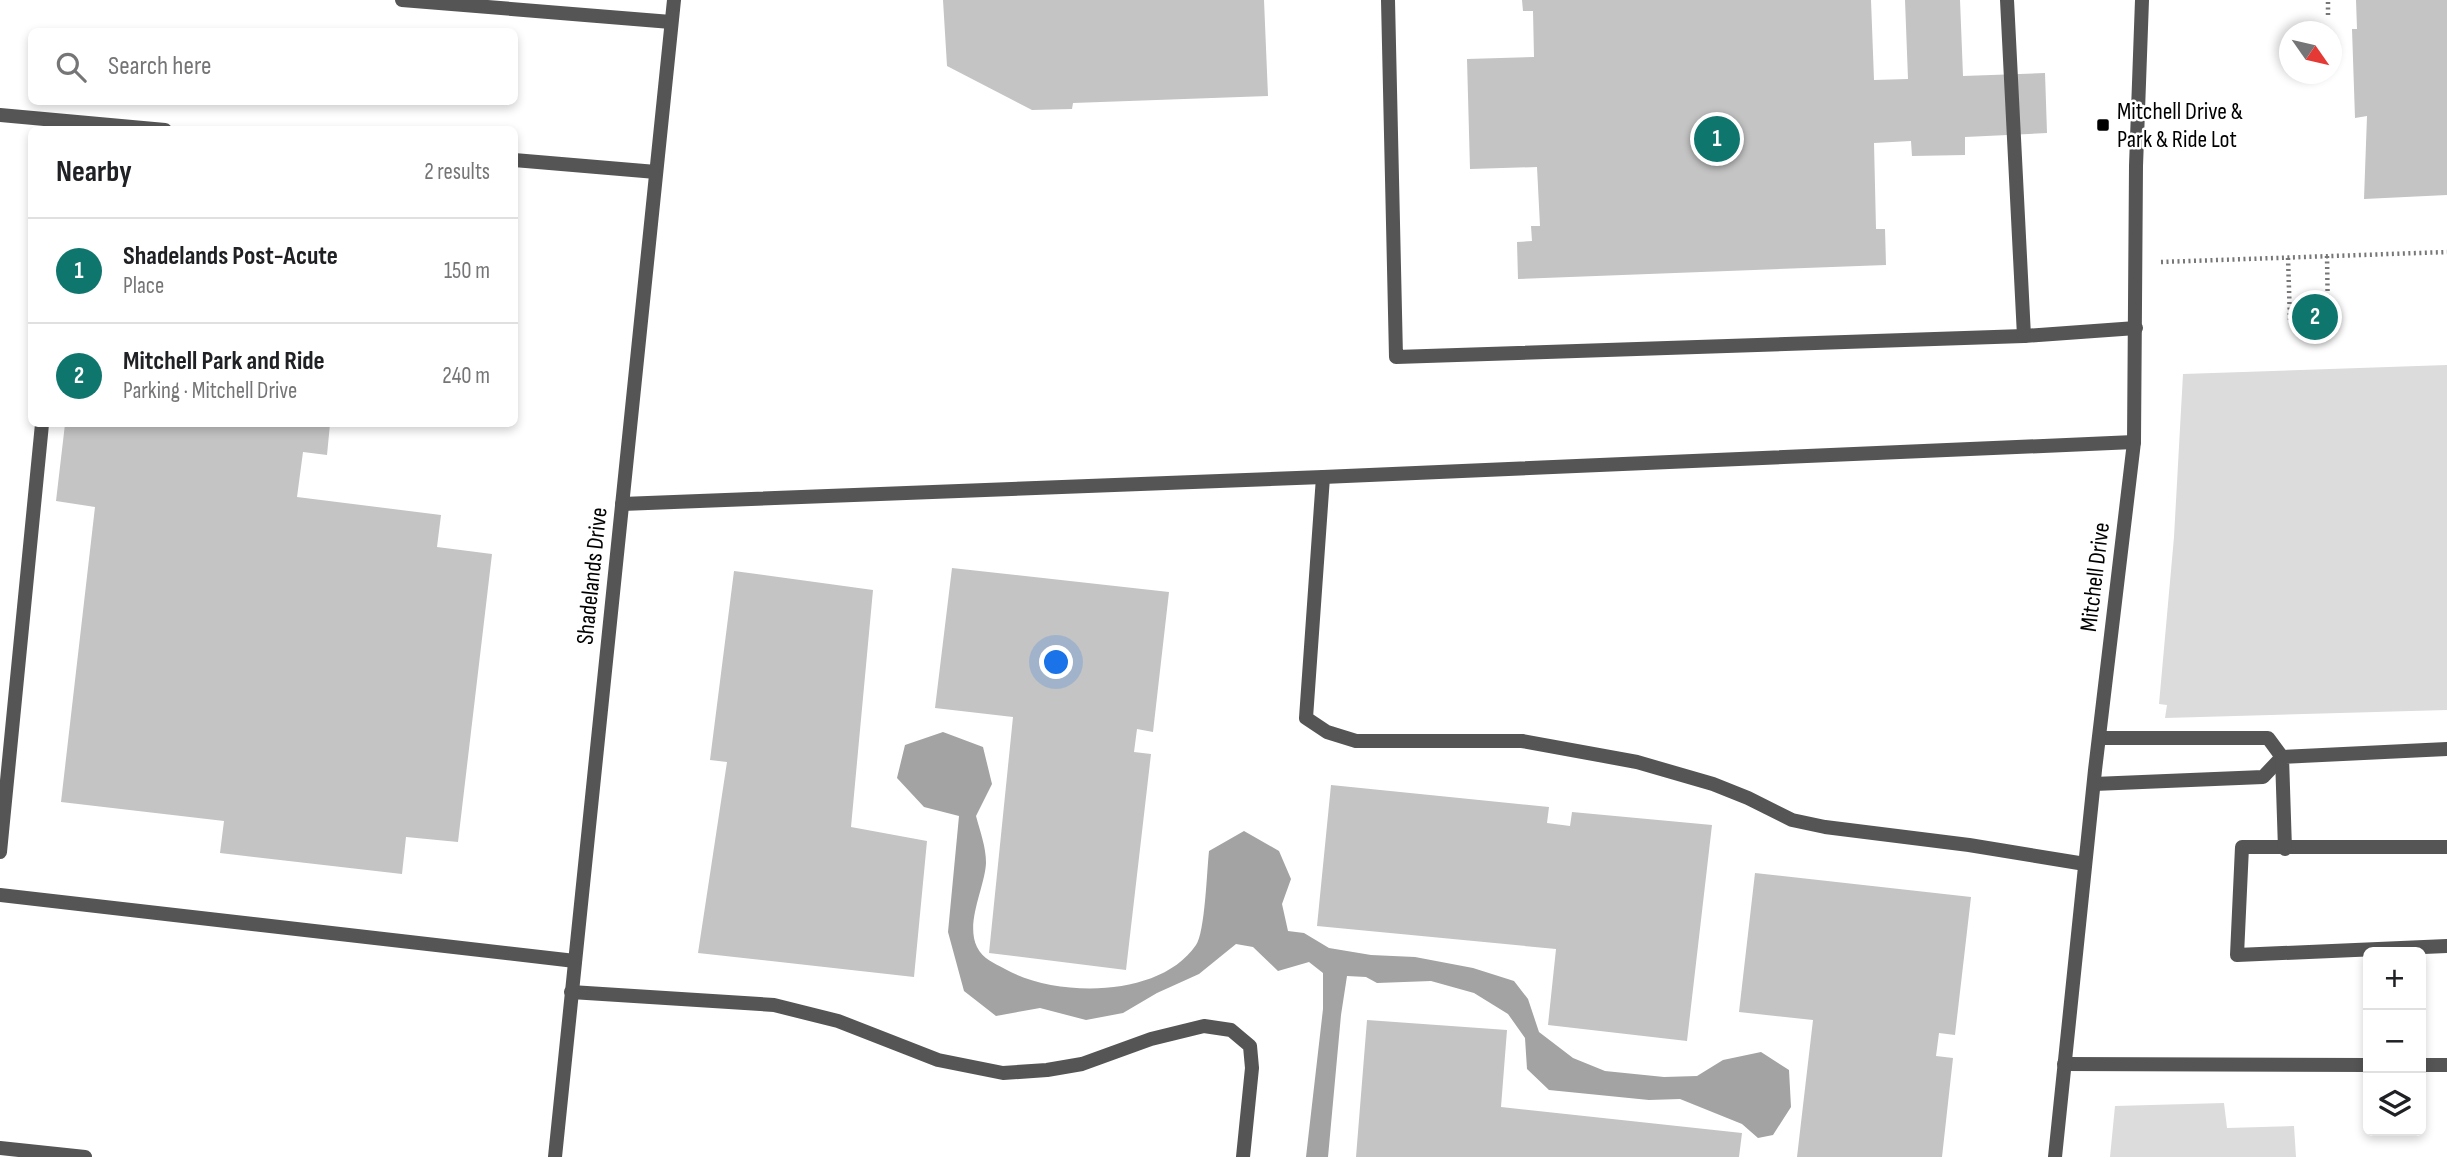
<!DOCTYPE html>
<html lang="en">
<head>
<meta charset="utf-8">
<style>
	:root { --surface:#fff; --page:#f6f6f6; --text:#202124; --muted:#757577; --line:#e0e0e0; --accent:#0f766e }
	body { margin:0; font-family:"Sofia Sans Condensed",sans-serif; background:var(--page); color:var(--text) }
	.controls { position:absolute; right:21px; bottom:21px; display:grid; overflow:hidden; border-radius:10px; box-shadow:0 4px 10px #0003 }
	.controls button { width:63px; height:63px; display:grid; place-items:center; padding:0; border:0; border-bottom:2px solid var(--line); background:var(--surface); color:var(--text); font:35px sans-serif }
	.compass { position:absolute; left:2279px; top:21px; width:63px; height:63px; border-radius:50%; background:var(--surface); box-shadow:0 4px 10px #0003; rotate:124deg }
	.you { position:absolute; left:1057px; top:663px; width:24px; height:24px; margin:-18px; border:5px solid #fff; border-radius:50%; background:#1a73e8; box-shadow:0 0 0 10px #1a73e833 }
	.badge { display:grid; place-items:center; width:46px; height:46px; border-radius:50%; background:var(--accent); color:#fff; font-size:23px; font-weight:700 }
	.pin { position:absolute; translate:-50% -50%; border:4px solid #fff; box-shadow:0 2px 7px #0006 }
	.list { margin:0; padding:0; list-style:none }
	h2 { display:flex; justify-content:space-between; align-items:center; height:91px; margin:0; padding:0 28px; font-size:30px }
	h2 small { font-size:23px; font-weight:400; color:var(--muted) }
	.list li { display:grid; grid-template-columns:46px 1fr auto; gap:21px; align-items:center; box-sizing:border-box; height:105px; padding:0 28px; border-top:2px solid var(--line) }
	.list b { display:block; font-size:26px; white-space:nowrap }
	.list p { margin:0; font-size:23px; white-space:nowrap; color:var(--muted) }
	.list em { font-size:23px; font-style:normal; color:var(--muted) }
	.icon { flex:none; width:38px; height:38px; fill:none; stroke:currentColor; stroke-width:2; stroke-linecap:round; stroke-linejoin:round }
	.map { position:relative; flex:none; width:2447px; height:1157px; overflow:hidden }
	.search { position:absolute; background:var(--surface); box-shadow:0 4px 10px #0003; left:28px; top:28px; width:490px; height:77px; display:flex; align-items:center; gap:18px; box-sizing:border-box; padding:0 24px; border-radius:10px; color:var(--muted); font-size:26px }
	.panel { position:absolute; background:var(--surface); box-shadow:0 4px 10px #0003; left:28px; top:126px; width:490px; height:301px; border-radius:10px }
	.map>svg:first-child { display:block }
	.green { fill:#dcdcdc }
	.water { fill:#a3a3a3 }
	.building { fill:#c4c4c4 }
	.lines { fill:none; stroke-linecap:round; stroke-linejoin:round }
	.path { stroke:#777; stroke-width:4.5; stroke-dasharray:2 3.5; stroke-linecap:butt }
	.lane { stroke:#555; stroke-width:14 }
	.street { stroke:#555; stroke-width:14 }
	.poi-dot { fill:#000; stroke:#fff; stroke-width:2.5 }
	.labels { text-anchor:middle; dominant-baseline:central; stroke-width:5; stroke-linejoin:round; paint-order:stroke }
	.poi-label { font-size:24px; fill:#000; stroke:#fff; text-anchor:start }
	.street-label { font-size:24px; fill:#000; stroke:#fff }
</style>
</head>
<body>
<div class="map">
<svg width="2447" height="1157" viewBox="0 0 2447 1157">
	<rect width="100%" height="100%" fill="#fff"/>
	<g class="green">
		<polygon points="2447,365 2447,710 2165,718 2167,705 2159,704 2174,537 2183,374"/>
		<polygon points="2224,1103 2227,1128 2294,1126 2296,1157 2110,1157 2115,1106"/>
	</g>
	<path class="water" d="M 943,732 L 983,747 L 992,784 L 976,816 C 980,831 986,847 986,863 C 985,887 965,923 977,947 C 983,959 994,963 1005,969 C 1057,998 1160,998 1196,945 C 1205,933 1207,869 1209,851 L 1244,831 L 1279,851 L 1291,879 L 1282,904 L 1288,931 L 1304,933 L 1329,948 L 1371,955 L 1415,957 L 1473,968 L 1514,981 L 1528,999 L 1539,1032 L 1573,1058 L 1605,1071 L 1664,1077 L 1697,1076 L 1723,1060 L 1761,1052 L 1789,1070 L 1791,1107 L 1773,1135 L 1758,1138 L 1742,1124 L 1680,1099 L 1649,1100 L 1549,1090 L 1527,1069 L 1525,1038 L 1508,1014 L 1474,993 L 1431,981 L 1377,983 L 1366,977 L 1347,976 L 1341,1015 L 1328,1157 L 1306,1157 L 1323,1009 L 1323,973 L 1309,962 L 1278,971 L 1253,947 L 1236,944 L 1199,974 L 1157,993 L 1123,1013 L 1086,1020 L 1040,1008 L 996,1016 L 964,991 L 948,932 L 959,816 L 924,807 L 897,778 L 905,745 Z"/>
	<g class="building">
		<polygon points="943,0 1264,0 1268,96 1073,103 1072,109 1032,110 947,66"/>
		<polygon points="1522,0 1871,0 1874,80 1908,79 1905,0 1960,0 1963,76 2045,73 2047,133 1965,137 1965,155 1912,156 1911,141 1874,143 1876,229 1885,229 1886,265 1518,279 1517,242 1532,241 1531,226 1540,226 1537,167 1470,169 1467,59 1534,57 1533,11 1523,11"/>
		<polygon points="2356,0 2447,0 2447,195 2364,199 2367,116 2355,118 2352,29 2357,29"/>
		<polygon points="65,424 330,424 327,455 303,452 297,497 441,515 437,547 492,554 458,842 406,837 402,874 220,853 224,821 61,802 95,507 56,501"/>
		<polygon points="952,568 1169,592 1153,732 1137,729 1134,752 1151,754 1126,970 989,953 1013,717 935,708"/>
		<polygon points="734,571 873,590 851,827 927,841 914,977 698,953 727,762 710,760"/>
		<polygon points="1331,785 1549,807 1547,823 1570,826 1572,812 1712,825 1687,1041 1548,1025 1556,949 1317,926"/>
		<polygon points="1755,873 1971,897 1955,1035 1939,1033 1936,1056 1953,1058 1942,1157 1797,1157 1813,1020 1739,1012"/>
		<polygon points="1367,1020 1507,1030 1501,1107 1742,1133 1739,1157 1356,1157"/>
	</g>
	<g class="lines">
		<g class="path">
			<polyline points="2328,15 2328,0"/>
			<polyline points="2327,256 2328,319"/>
			<polyline points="2288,258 2290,320"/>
			<polyline points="2161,262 2447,252"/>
		</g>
		<g class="lane">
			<polyline points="402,0 671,22"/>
			<polyline points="1388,0 1396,357 2024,336 2136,328"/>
			<polyline points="2007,0 2024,336"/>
			<polyline points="0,115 165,130"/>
			<polyline points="514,160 656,172"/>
			<polyline points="1323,477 1306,718 1327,732 1356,741 1522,741 1637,762 1713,784 1748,798 1792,820 1825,827 1969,845 2085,864"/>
			<polyline points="622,504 1323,477 2134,442"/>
			<polyline points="2094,784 2263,777 2282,757 2268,738 2100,738"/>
			<polyline points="2447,847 2242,847 2237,955 2447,946"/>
			<polyline points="2285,849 2282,757 2447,749"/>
			<polyline points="0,852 42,424"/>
			<polyline points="0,895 575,961"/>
			<polyline points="571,992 774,1005 838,1021 938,1060 1003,1073 1047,1070 1082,1064 1151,1039 1204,1026 1231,1030 1250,1046 1252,1068 1243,1157"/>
			<polyline points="2064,1064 2368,1065"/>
			<polyline points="2421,1065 2447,1065"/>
		</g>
		<g class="street">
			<polyline points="0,1148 85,1157"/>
			<polyline points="555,1157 674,0"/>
			<polyline points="2055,1157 2095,770 2134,442 2136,166 2142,0"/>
		</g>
	</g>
	<rect class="poi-dot" x="2096" y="118" width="14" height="14" rx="3.5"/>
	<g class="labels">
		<g class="poi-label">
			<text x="2117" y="111">Mitchell Drive &amp;<tspan x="2117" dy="28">Park &amp; Ride Lot</tspan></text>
		</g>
		<g class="street-label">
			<text transform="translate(592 576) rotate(-84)">Shadelands Drive</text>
			<text transform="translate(2095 577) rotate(-83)">Mitchell Drive</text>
		</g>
	</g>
</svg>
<div class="controls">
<button>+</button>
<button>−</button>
<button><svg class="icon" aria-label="layers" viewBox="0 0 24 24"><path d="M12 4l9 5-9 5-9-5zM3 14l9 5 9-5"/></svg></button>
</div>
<svg class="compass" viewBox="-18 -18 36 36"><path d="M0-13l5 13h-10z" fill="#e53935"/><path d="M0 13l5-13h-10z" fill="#757577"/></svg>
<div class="you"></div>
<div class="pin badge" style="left:1717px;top:139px">1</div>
<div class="pin badge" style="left:2315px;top:317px">2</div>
<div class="search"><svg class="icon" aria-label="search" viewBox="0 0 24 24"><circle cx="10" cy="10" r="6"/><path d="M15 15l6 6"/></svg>Search here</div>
<section class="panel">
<h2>Nearby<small>2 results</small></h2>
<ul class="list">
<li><span class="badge">1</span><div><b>Shadelands Post-Acute</b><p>Place</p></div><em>150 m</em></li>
<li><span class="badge">2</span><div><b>Mitchell Park and Ride</b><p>Parking · Mitchell Drive</p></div><em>240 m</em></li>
</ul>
</section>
</div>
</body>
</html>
